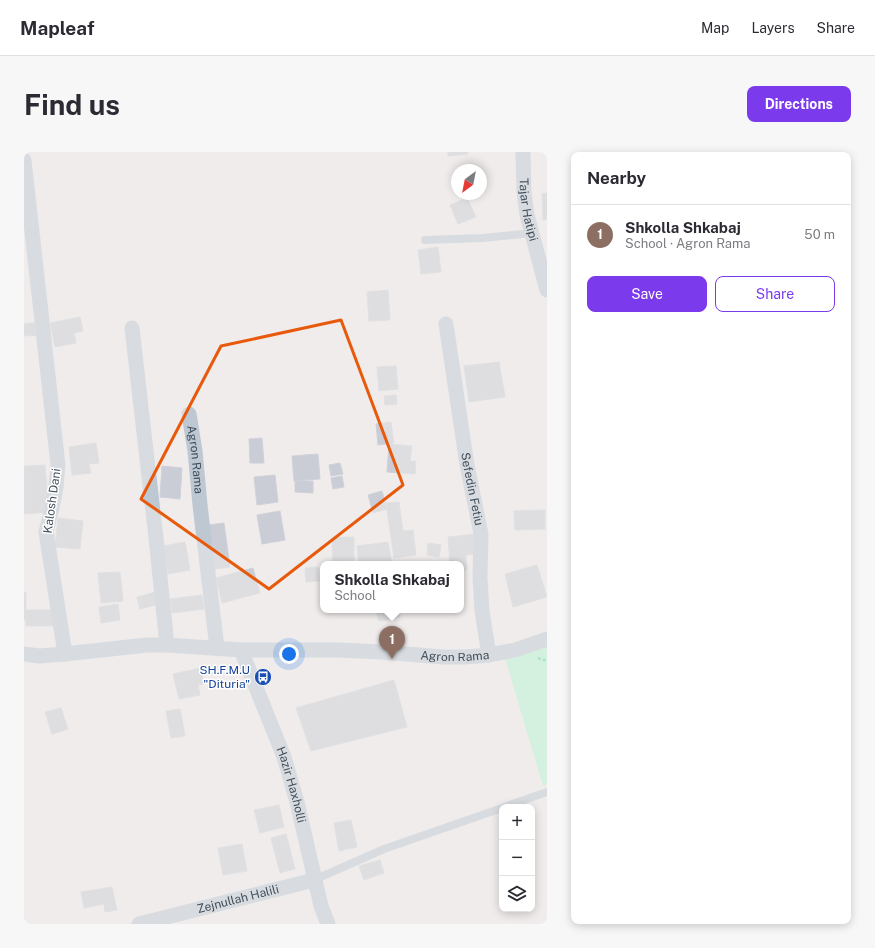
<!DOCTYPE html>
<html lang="en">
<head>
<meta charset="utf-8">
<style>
	:root { --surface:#fff; --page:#f7f7f7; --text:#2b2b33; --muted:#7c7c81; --line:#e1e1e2; --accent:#7c3aed }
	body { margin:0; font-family:"Public Sans",sans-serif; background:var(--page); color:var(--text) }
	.controls { position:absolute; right:12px; bottom:12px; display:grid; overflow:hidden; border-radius:8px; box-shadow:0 2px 10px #0003 }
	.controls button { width:36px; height:36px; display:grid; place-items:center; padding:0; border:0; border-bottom:1px solid var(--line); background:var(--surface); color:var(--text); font:20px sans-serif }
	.compass { position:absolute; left:427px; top:12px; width:36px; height:36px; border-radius:50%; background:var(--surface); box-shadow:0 2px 10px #0003; rotate:212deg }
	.you { position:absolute; left:265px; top:502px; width:14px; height:14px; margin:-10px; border:3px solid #fff; border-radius:50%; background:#1a73e8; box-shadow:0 0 0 6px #1a73e833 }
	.badge { display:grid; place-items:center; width:26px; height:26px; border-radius:50%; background:var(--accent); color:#fff; font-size:13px; font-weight:700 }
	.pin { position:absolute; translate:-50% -33px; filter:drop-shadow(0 1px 2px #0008) }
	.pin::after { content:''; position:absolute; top:21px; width:14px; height:12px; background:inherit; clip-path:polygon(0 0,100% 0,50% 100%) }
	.popup { position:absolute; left:296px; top:409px; width:144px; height:52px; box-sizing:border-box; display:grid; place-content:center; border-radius:8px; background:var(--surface); filter:drop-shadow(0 1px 3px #0005); font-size:13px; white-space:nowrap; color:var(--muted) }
	.popup b { font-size:15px; color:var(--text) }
	.popup::after { content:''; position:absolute; left:50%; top:100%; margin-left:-8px; border:8px solid transparent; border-top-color:var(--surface) }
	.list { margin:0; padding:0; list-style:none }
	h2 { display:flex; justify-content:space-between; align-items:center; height:52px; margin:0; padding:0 16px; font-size:17px }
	h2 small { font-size:13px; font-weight:400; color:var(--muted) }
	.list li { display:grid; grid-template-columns:26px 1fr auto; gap:12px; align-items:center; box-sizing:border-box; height:60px; padding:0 16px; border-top:1px solid var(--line) }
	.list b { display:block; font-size:15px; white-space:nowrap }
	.list p { margin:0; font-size:13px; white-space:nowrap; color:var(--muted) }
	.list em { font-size:13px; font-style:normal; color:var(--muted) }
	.actions { display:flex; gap:8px; padding:12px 16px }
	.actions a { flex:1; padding:9px 0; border:1px solid var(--accent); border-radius:8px; text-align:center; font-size:14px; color:var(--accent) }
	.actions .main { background:var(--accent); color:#fff }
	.icon { flex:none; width:22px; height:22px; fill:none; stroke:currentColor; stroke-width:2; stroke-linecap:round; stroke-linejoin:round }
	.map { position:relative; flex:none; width:523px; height:772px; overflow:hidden; border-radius:8px }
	header { display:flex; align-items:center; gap:24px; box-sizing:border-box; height:56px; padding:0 20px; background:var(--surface); border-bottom:1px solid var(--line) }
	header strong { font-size:19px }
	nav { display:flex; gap:22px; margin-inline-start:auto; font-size:14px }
	.intro { display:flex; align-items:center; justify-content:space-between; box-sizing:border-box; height:96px; padding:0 24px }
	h1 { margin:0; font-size:28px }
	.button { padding:10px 18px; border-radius:8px; background:var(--accent); color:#fff; font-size:14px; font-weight:700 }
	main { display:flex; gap:24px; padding:0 24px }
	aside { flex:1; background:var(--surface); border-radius:8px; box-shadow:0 2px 10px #0003 }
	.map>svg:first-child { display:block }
	.green { fill:#b4f3ce }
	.building { fill:#cacdd5; stroke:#cfd1d9 }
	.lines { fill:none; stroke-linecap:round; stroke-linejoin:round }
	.path { stroke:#68d4a3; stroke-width:2.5; stroke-dasharray:3 2; stroke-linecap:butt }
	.lane { stroke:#bdc8d3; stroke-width:8 }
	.street { stroke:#bdc8d3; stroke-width:15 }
	.marked { fill:none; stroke:#e8590c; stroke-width:3; stroke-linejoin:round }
	.labels { text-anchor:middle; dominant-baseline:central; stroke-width:3; stroke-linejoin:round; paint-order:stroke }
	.street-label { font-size:12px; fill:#424f5b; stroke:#fff }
	.transit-label { font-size:12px; fill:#164399; stroke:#fff; text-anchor:end }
</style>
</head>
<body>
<header>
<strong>Mapleaf</strong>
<nav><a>Map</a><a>Layers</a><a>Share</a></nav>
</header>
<div class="intro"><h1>Find us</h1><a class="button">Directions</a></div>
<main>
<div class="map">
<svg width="523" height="772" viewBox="0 0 523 772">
	<rect width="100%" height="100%" fill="#efeceb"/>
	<polygon class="green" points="523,493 523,632 519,634 481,506"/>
	<g class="building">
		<polygon points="424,0 444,0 444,2 424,4"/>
		<polygon points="523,41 523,67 519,68 518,42"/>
		<polygon points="443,46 452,65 434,72 426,53"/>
		<polygon points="414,95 417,120 397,122 394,98"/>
		<polygon points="364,138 366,168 345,169 343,140"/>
		<polygon points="56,165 59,179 50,181 52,191 31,195 26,171"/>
		<polygon points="16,170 17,183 0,184 0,172"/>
		<polygon points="475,210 481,245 445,250 440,214"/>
		<polygon points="372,214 374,237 355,239 353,215"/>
		<polygon points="372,243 373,252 361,253 360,244"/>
		<polygon points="367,270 370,291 354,293 352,272"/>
		<polygon points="238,286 240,311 226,311 225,287"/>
		<polygon points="72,291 75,311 65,312 67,321 48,323 45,295"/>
		<polygon points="365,292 388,294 386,309 392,309 391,322 363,320"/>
		<polygon points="294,302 296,327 270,329 268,304"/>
		<polygon points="316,311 319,322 307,324 305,313"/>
		<polygon points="21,313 25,360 0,362 0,314"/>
		<polygon points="138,314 158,316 156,347 136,345"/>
		<polygon points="251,323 254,350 233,353 230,325"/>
		<polygon points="318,324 320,335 309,337 307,326"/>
		<polygon points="271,329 289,329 289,341 271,340"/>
		<polygon points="358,339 363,357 349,361 344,343"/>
		<polygon points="375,350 379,379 389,378 392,403 370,406 362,351"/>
		<polygon points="521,358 521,377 491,378 490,359"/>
		<polygon points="256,359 261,388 238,392 233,363"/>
		<polygon points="34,366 59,369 56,397 31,395"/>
		<polygon points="200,371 206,415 191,417 185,373"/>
		<polygon points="452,382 453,402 442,403 443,418 437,418 437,412 426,412 424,385"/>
		<polygon points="330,385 330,408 309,409 308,386"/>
		<polygon points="161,390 166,418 144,422 139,394"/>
		<polygon points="364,390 368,412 335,412 333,394"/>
		<polygon points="404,391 417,393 415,405 403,403"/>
		<polygon points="513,413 523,445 489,455 481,422"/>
		<polygon points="294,415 295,429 282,430 281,416"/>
		<polygon points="229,416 236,441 198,451 192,426"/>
		<polygon points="96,420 99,449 77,451 74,421"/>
		<polygon points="136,439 139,451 116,457 113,445"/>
		<polygon points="0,440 2,440 2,458 30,458 30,474 2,474 2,468 0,468"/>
		<polygon points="178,443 180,457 148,461 146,447"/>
		<polygon points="94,452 96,468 77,471 75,455"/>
		<polygon points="352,458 374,458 376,465 355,469"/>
		<polygon points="177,516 180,532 174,533 176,543 155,547 149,522"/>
		<polygon points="370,528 383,575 287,599 272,556"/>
		<polygon points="37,556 44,577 28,582 21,560"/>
		<polygon points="156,557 161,584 147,586 142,559"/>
		<polygon points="255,653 260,675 236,681 230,658"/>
		<polygon points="327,668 333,695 315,699 310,671"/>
		<polygon points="262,682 271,717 256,721 247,686"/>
		<polygon points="218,692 223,719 199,723 194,696"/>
		<polygon points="356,708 360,721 340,728 335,714"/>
		<polygon points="88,735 93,758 81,760 80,752 60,756 57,740"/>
	</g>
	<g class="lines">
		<polyline class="path" points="514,506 523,509"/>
		<g class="lane">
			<polyline points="401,88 459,86 508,81"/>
			<polyline points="480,655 523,640"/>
			<polyline points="290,728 360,697 478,656"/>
		</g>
		<g class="street">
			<path id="s1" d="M 499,0 L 500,40 L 503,63 L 523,138"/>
			<polyline points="0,8 34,313 32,335 28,356 22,380 41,502"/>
			<path id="s2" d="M 422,172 L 443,313 L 457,382 L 456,425 L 458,459 L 465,503"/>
			<polyline points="108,176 132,386 143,493"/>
			<path id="s3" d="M 165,262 L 171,299 L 176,353 L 193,496"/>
			<path id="s4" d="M 217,498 L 260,605 L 273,650 L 297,754 L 304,772"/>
			<path id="s5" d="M 0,502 L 15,504 L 41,502 L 123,493 L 143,493 L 217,498 L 314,498 L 358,500 L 419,505 L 442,505 L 465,503 L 491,498 L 523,487"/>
			<path id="s6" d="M 115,772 L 290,728"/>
		</g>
	</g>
	<path d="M0 0H523V772H0ZM 317,168 L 379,333 L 245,437 L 117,347 L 197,194 Z" fill="#efeceb" fill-opacity=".55" fill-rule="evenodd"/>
	<path class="marked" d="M 317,168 L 379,333 L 245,437 L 117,347 L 197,194 Z"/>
	<defs>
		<symbol id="bus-disc" viewBox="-11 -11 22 22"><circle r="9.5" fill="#1a4fb4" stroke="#fff"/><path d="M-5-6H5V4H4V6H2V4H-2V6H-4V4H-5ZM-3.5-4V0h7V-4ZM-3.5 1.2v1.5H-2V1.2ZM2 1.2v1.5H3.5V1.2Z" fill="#fff"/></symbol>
	</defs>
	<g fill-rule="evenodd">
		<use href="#bus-disc" x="229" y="515" width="20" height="20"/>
	</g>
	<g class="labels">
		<g class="street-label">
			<text stroke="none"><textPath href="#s1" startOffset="58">Tajar Hatipi</textPath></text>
			<text stroke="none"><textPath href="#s3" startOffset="46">Agron Rama</textPath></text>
			<text stroke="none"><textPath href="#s2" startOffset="167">Sefedin Fetiu</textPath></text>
			<text transform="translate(28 349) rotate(-82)">Kalosh Dani</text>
			<text stroke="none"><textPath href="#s5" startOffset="432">Agron Rama</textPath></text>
			<text stroke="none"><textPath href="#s4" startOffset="144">Hazir Haxholli</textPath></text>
			<text stroke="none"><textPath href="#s6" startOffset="102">Zejnullah Halili</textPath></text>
		</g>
		<g class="transit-label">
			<text x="226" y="518">SH.F.M.U<tspan x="226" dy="14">"Dituria"</tspan></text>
		</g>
	</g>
</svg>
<div class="controls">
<button>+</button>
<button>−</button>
<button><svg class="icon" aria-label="layers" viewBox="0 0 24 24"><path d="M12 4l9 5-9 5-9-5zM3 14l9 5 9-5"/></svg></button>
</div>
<svg class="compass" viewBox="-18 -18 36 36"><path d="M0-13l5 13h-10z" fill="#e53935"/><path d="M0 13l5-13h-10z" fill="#7c7c81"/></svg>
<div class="you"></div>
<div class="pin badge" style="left:368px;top:507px;background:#8d6e63">1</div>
<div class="popup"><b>Shkolla Shkabaj</b>School</div>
</div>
<aside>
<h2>Nearby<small></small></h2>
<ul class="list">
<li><span class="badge" style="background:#8d6e63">1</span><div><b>Shkolla Shkabaj</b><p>School · Agron Rama</p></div><em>50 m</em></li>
</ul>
<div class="actions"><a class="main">Save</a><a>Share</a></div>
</aside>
</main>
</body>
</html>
